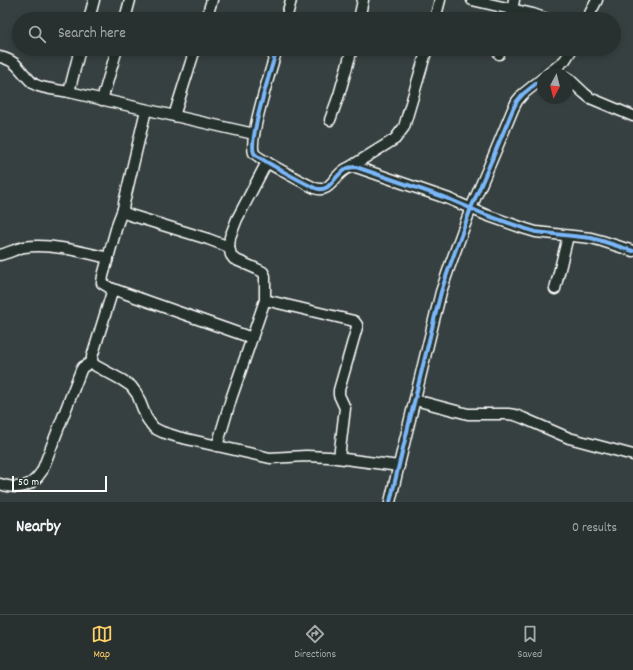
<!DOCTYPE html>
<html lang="en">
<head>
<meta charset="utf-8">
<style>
	:root { --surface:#293030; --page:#353c3c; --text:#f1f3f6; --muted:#a5a9ab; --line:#454b4c; --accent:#ffd166 }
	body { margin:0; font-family:Dekko,sans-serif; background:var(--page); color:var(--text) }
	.compass { position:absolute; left:537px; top:68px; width:36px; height:36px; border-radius:50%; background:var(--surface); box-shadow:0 2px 6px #0003; rotate:187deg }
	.scale { position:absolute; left:12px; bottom:10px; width:95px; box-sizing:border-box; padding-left:4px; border:2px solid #fff; border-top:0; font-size:11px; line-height:14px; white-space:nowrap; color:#fff; -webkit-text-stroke:3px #26332d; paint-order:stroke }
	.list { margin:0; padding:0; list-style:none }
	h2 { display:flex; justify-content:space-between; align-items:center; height:52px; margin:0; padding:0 16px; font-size:17px }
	h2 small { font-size:13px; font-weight:400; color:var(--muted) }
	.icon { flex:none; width:22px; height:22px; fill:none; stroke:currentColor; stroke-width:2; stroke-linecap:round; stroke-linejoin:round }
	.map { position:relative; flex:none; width:633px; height:502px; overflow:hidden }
	.search { position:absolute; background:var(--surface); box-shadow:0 2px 6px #0003; left:12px; right:12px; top:12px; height:44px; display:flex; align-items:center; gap:10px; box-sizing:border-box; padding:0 14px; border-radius:22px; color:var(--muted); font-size:15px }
	.sheet { height:112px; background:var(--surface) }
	nav { display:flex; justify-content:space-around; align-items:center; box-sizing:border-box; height:56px; border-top:1px solid var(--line); background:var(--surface); font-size:11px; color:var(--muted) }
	nav a { display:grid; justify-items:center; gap:2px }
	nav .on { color:var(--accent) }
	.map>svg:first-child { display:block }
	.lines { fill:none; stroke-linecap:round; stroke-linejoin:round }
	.minor-casing { stroke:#fff; stroke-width:13 }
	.minor { stroke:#26332d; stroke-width:10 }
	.cycleway-casing { stroke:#26332d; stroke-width:6 }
	.cycleway { stroke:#7ab7fb; stroke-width:4 }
</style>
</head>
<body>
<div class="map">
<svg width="633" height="502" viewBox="0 0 633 502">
	<rect width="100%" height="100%" fill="#374040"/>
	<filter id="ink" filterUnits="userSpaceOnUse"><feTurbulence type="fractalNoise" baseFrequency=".025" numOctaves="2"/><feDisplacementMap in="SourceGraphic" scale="8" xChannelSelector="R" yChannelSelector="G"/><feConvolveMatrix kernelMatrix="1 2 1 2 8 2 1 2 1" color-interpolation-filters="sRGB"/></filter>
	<g filter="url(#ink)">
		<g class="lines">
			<defs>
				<g id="minor">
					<polyline points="472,0 533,14 547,19"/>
					<polyline points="89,19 94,0"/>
					<polyline points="125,19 130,0"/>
					<polyline points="206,19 212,0"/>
					<polyline points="286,19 291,0"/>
					<polyline points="359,19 363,0"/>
					<polyline points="435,19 440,0"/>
					<polyline points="510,19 514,0"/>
					<polyline points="587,19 597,0"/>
					<path d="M 277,49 C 272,66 248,140 254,153 C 257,158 306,184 315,188 C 330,194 334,175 346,169 C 349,167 352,167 356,167 L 449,199 L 486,215 L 526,229 L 536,232 L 591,238 L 602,241 L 633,251"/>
					<polyline points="499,54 500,49"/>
					<path d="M 0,57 C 13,60 17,65 25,75 C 28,78 31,82 34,84 C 42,89 60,90 69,92 L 254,134"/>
					<polyline points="548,74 565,60 572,49"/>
					<polyline points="567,77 584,93 590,98 633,116"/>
					<polyline points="69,92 80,49"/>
					<polyline points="102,100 117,49"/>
					<polyline points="146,110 124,203 123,209 125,213 130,215 208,239 229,247"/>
					<polyline points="174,116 195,49"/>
					<polyline points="330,120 339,95 352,49"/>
					<polyline points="350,167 395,139 404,127 427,49"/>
					<polyline points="123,209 118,222 103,276 102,283 110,288 252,338"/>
					<path d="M 0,255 C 8,253 16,249 24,247 C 50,243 83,252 108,258"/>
					<path d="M 113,289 L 92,357 C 92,361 92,363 96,366 L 122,380 L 131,386 L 137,394 L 146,417 L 150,423 L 154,428 L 162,432 L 178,437 L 270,458 L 306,456 L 329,457 L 399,466"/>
					<polyline points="555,289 568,236"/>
					<polyline points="265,300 354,321 357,325 357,327 339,390 339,395 345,408 339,458"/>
					<polyline points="415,400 468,414 508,414 515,415 523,418 569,438 633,455"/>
					<polyline points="217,446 231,399 265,300 265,276 263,272 257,269 234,259 231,255 229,247 230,237 237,219 267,162"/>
					<path d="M 0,484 C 19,490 31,488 42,471 L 81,370 L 83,367 L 92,362"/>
					<polyline points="390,502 433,324 441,292 449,268 471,208 493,157 513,109 517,101 523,94 543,78"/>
				</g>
			</defs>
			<use href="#minor" class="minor-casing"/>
			<use href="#minor" class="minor"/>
			<defs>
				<g id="cycleway">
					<path d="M 277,49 C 272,66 248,140 254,153 C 257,158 306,184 315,188 C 330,194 334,175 346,169 C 349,167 352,167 356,167 L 449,199 L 486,215 L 526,229 L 536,232 L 591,238 L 602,241 L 633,251"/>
					<polyline points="390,502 433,324 441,292 449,268 471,208 493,157 513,109 517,101 523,94 543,78"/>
				</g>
			</defs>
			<use href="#cycleway" class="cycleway-casing"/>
			<use href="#cycleway" class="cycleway"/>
		</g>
	</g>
</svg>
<svg class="compass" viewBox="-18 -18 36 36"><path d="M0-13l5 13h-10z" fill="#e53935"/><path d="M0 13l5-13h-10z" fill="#a5a9ab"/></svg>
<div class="scale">50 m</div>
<div class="search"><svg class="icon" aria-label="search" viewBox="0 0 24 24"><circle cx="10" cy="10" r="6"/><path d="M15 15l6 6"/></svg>Search here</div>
</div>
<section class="sheet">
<h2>Nearby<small>0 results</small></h2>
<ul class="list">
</ul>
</section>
<nav>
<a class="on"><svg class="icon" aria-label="map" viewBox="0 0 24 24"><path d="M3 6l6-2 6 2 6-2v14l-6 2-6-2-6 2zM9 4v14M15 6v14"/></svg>Map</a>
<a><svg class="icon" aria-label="directions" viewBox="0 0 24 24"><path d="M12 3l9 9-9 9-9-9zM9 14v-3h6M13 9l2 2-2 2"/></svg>Directions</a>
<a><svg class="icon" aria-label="saved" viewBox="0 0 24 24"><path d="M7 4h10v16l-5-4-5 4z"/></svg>Saved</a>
</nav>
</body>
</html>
